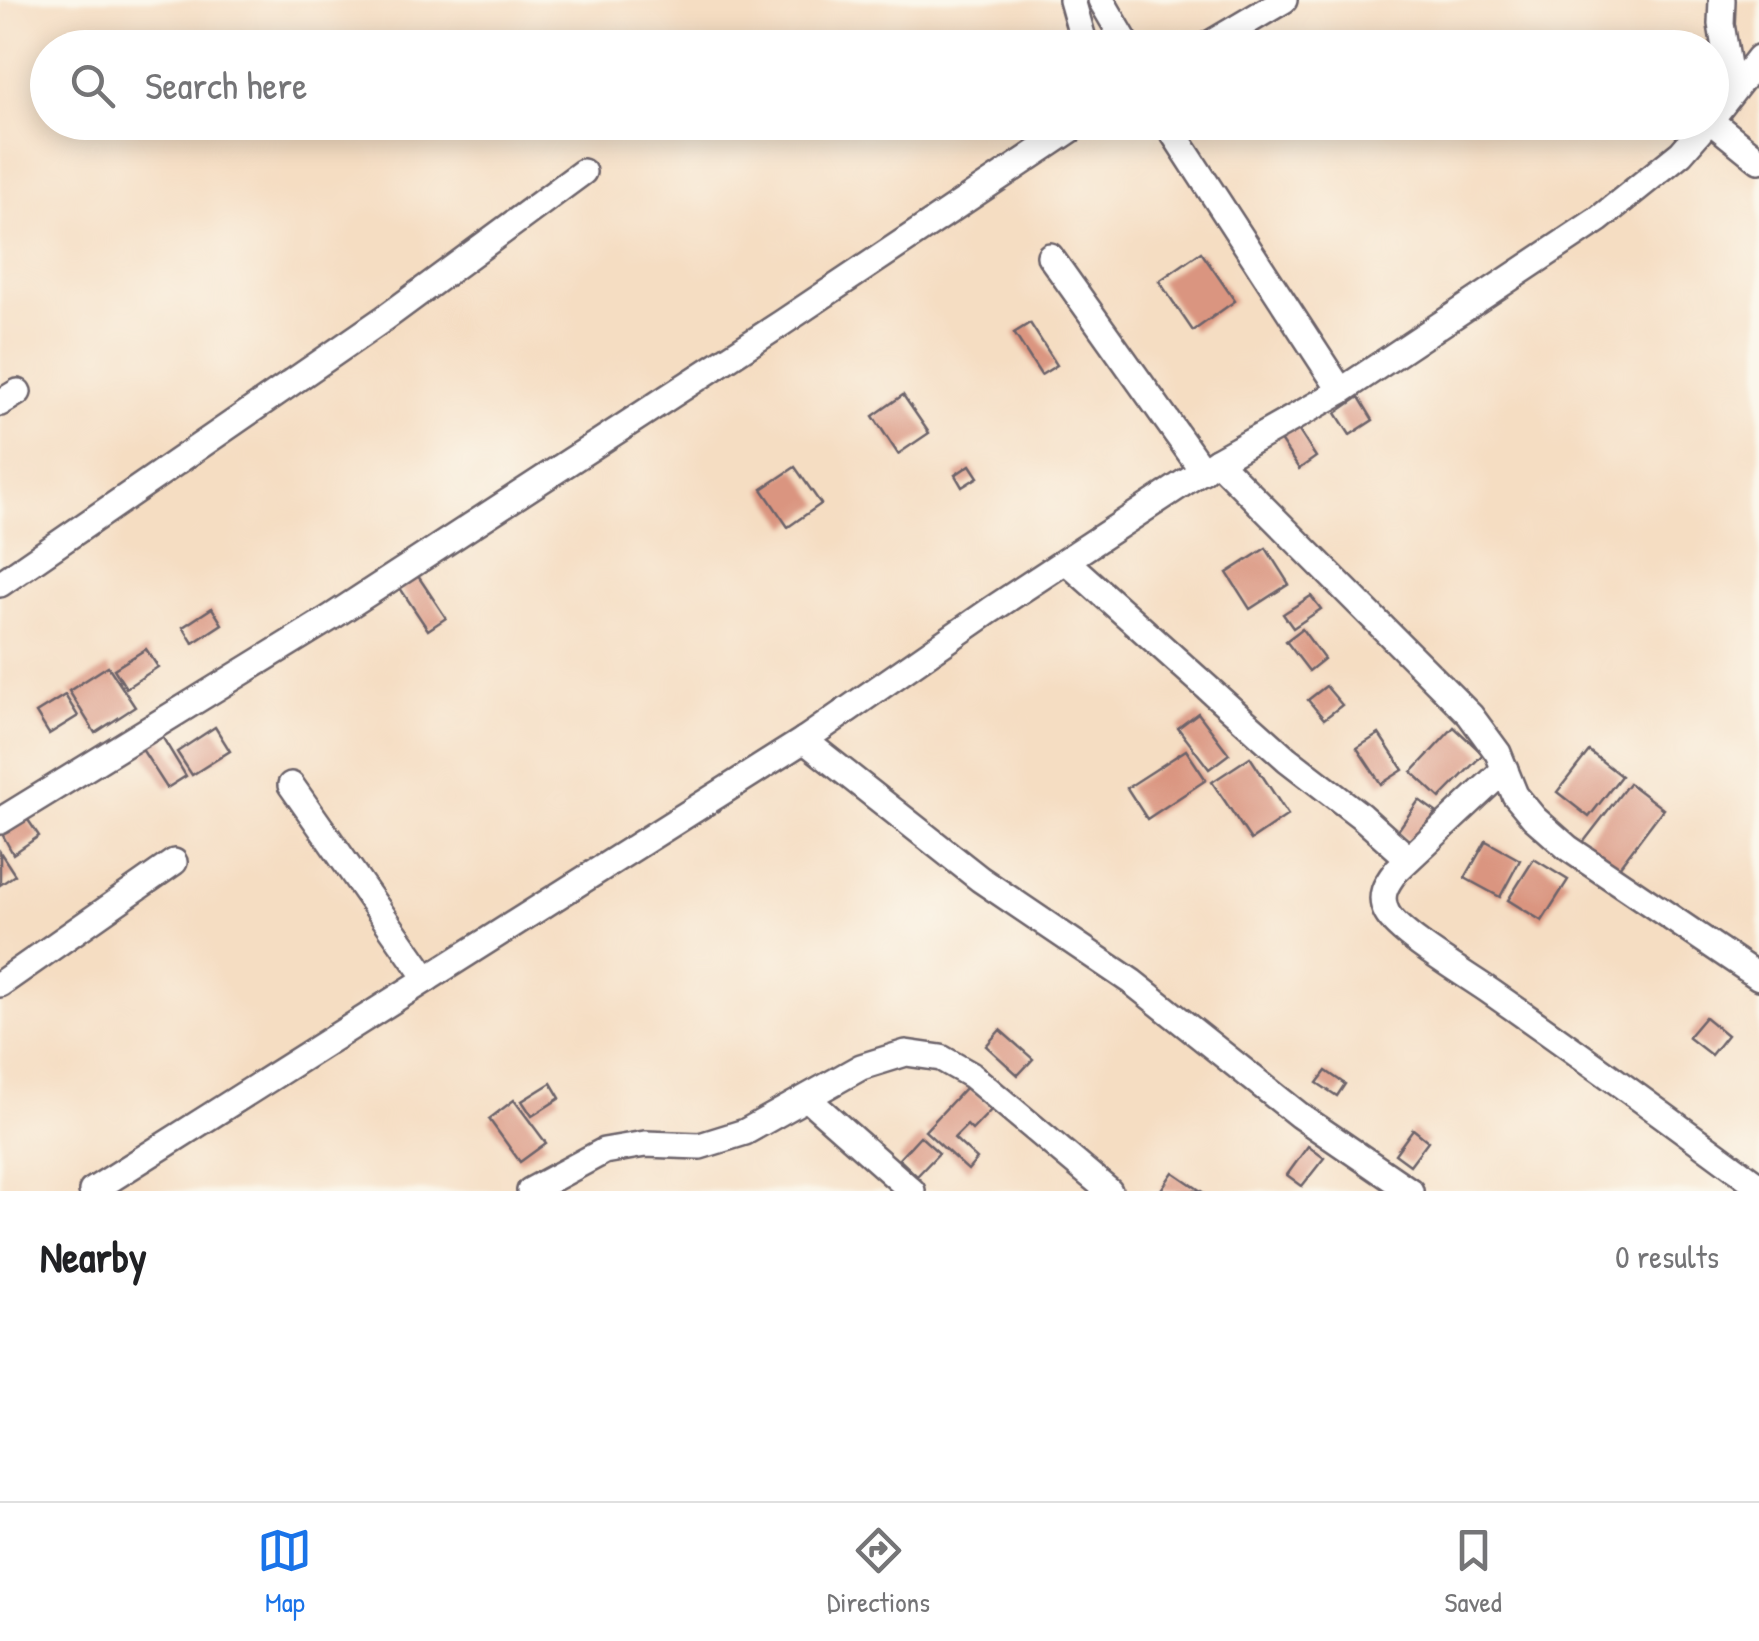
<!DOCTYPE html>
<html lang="en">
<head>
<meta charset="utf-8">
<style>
	:root { --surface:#fff; --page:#f2f2f2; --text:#202124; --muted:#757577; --line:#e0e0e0; --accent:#1a73e8 }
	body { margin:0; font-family:"Patrick Hand",sans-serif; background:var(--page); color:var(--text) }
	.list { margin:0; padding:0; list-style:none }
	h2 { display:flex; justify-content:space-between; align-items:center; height:130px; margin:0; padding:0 40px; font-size:42px }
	h2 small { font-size:32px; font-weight:400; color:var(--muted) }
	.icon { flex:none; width:55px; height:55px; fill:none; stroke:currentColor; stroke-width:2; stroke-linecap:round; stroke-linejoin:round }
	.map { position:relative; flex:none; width:1759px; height:1191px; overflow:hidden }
	.search { position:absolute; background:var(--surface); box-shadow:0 5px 25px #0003; left:30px; right:30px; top:30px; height:110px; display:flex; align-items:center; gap:25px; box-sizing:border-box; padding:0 35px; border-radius:55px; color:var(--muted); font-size:38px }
	.sheet { height:310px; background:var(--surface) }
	nav { display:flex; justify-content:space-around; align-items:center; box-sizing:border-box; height:140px; border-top:2px solid var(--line); background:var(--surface); font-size:28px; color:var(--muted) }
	nav a { display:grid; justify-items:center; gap:5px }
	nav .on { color:var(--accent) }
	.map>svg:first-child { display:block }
	.building { fill:#da9580 }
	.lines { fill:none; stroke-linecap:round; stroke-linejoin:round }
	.street-casing { stroke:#6c636a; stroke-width:30 }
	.street { stroke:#fff; stroke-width:25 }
</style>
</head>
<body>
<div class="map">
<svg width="1759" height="1191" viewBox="0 0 1759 1191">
	<rect width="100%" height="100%" fill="#fbf7ec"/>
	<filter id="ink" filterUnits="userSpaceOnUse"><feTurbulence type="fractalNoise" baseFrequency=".01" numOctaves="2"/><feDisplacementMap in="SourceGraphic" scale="20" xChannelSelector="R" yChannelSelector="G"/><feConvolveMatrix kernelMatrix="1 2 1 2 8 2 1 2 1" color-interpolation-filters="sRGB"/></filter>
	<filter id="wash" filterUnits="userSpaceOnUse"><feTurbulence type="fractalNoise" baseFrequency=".0048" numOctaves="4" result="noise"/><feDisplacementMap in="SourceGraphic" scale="40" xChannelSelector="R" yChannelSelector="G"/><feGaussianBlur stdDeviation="2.25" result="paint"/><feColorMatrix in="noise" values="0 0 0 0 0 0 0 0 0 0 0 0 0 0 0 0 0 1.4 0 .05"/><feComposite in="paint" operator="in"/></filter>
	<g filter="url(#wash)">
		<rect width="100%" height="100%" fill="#f5ddc2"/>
		<g id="blocks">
			<g class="building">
				<polygon points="1201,252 1235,301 1193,331 1159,281"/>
				<polygon points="1030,323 1057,365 1041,375 1014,333"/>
				<polygon points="903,395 929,433 898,454 873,416"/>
				<polygon points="1359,397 1373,420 1350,435 1336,413"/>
				<polygon points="1295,425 1316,457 1299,469 1278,437"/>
				<polygon points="970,465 978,477 962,487 955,475"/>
				<polygon points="795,467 821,504 788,527 762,489"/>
				<polygon points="1266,548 1289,584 1250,609 1227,573"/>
				<polygon points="414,570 446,618 428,630 396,582"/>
				<polygon points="1311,596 1321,609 1293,628 1283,614"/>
				<polygon points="212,608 222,624 193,643 183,627"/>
				<polygon points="1302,629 1324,659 1309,671 1286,641"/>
				<polygon points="146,649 158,667 126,688 114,669"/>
				<polygon points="108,666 135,707 95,733 69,691"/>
				<polygon points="1326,686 1342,705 1324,719 1308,700"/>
				<polygon points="65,695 78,716 49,734 36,713"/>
				<polygon points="1198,713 1229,754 1209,769 1178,728"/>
				<polygon points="215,727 230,751 192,775 177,752"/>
				<polygon points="1454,727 1483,754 1440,798 1412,772"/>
				<polygon points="160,733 186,776 167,788 140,746"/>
				<polygon points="1379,734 1403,770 1381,784 1357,748"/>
				<polygon points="1186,750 1206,780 1147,819 1127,788"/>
				<polygon points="1589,751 1621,776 1589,817 1557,792"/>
				<polygon points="1250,757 1288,815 1251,840 1212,782"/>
				<polygon points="1629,783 1663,809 1616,871 1582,844"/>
				<polygon points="1419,800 1436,812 1414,844 1397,832"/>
				<polygon points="24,814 39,836 13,854 0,830"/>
				<polygon points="1486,841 1520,860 1500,897 1465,878"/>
				<polygon points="0,852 15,875 0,885"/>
				<polygon points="1534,859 1568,880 1542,921 1508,900"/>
				<polygon points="1705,1017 1727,1035 1711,1055 1688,1037"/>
				<polygon points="1000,1030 1033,1059 1018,1075 986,1046"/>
				<polygon points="1326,1071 1345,1084 1337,1096 1317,1083"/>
				<polygon points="551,1083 560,1098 532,1116 522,1101"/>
				<polygon points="967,1086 992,1109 972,1130 967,1125 954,1138 977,1159 968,1170 925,1131"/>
				<polygon points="514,1100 546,1143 520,1162 489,1119"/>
				<polygon points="1413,1129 1428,1141 1410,1165 1395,1154"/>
				<polygon points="920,1136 939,1153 917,1176 899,1159"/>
				<polygon points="1308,1146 1324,1158 1302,1186 1287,1175"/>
				<polygon points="1173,1172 1201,1191 1160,1191"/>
			</g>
		</g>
	</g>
	<g filter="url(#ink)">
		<use href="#blocks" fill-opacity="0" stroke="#6c636a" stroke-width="2.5"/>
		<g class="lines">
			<defs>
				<g id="street">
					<polyline points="1072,0 1083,39 1091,48"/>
					<polyline points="1101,0 1129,48"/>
					<polyline points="1722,0 1721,24 1732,89"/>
					<polyline points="1203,48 1284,0"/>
					<polyline points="1712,118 1759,58"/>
					<polyline points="1166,122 1341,391"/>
					<polyline points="1712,122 1759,160"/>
					<polyline points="1050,256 1203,471"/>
					<polyline points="0,403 18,392"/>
					<polyline points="1217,461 1470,715 1498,753 1515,795 1534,818 1568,848 1759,977"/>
					<polyline points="1066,561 1287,759 1361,816 1408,858"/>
					<polyline points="0,584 385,318 583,172"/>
					<polyline points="804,740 980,879 1132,982 1299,1115 1410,1191"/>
					<path d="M 1505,769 L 1396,871 C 1386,884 1378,896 1387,913 C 1399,935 1467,975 1491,992 C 1581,1055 1670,1120 1759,1186"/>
					<polyline points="291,785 427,979"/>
					<polyline points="0,821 330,618 782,323 1082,122"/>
					<polyline points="0,984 174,862"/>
					<polyline points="807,1098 912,1191"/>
					<polyline points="92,1191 804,740 991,610 1217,461 1341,391 1599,219 1681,153 1708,122"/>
					<polyline points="530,1191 604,1151 645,1144 700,1146 745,1132 861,1067 906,1053 941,1058 971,1075 1109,1191"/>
				</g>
			</defs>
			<use href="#street" class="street-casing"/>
			<use href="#street" class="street"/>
		</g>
	</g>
</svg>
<div class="search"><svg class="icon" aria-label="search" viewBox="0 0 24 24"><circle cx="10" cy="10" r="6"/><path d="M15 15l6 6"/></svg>Search here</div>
</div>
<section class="sheet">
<h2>Nearby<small>0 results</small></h2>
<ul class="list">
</ul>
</section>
<nav>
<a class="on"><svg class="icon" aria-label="map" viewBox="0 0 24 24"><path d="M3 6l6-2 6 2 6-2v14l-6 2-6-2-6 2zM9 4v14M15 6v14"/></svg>Map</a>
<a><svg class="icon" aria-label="directions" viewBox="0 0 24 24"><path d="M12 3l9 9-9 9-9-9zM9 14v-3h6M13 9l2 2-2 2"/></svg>Directions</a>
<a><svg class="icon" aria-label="saved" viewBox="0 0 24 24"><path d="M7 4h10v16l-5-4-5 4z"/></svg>Saved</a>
</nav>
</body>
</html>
